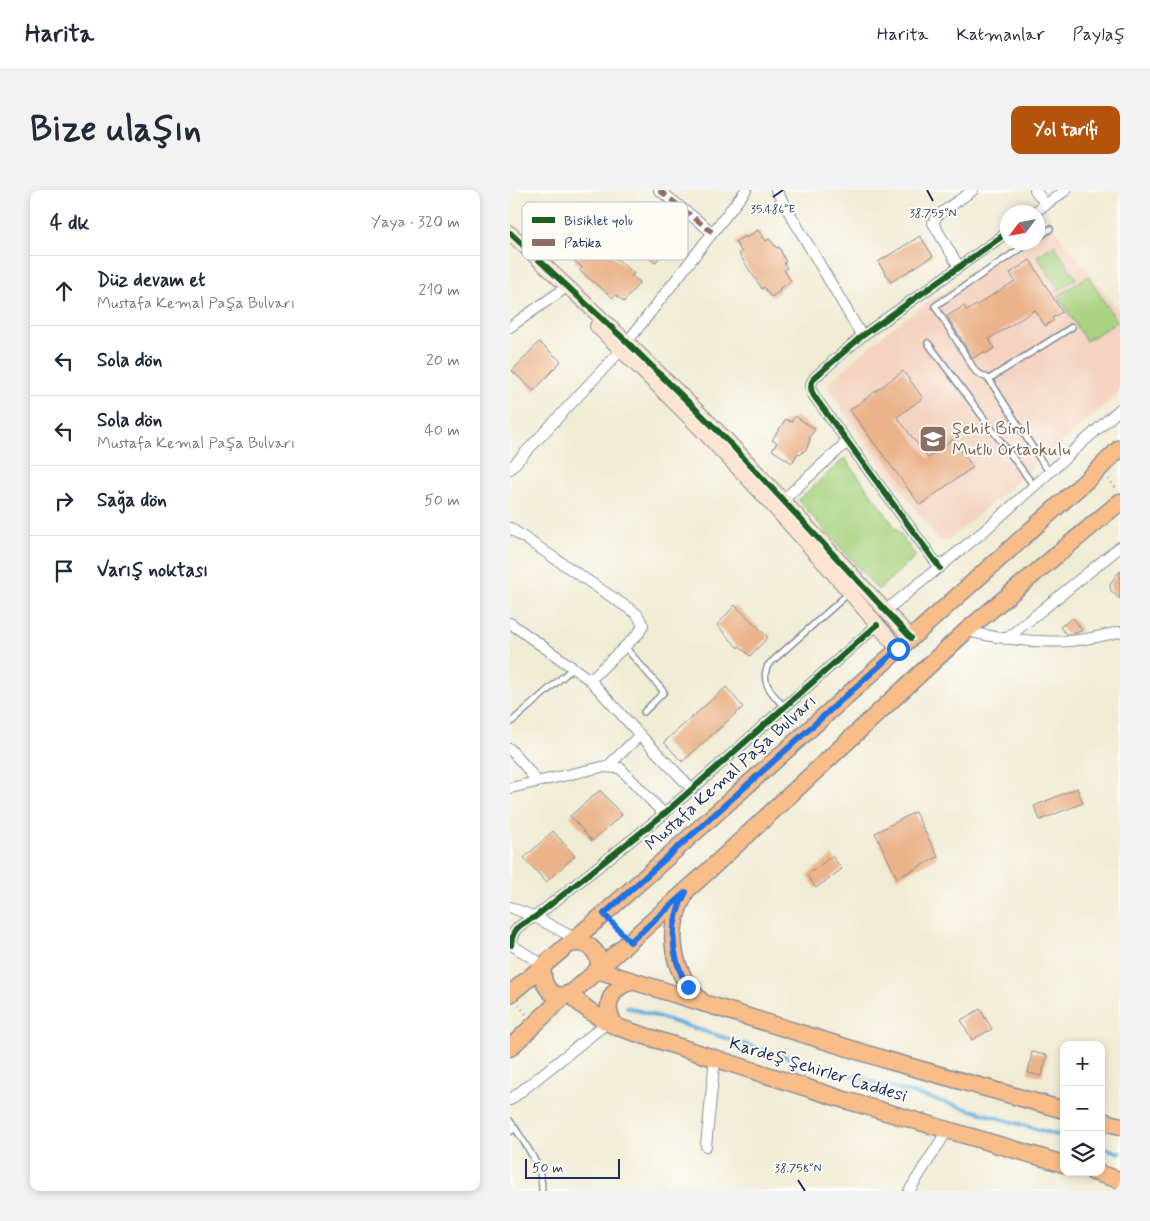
<!DOCTYPE html>
<html lang="tr">
<head>
<meta charset="utf-8">
<style>
	:root { --surface:#fff; --page:#f2f2f3; --text:#1f2937; --muted:#747a83; --line:#e0e1e3; --accent:#b45309 }
	body { margin:0; font-family:Mynerve,sans-serif; background:var(--page); color:var(--text) }
	.controls { position:absolute; right:15px; bottom:15px; display:grid; overflow:hidden; border-radius:10px; box-shadow:0 2px 8px #0003 }
	.controls button { width:45px; height:45px; display:grid; place-items:center; padding:0; border:0; border-bottom:1px solid var(--line); background:var(--surface); color:var(--text); font:25px sans-serif }
	.compass { position:absolute; left:490px; top:15px; width:45px; height:45px; border-radius:50%; background:var(--surface); box-shadow:0 2px 8px #0003; rotate:238deg }
	.scale { position:absolute; left:15px; bottom:12px; width:95px; box-sizing:border-box; padding-left:5px; border:2px solid #1b2f5e; border-top:0; font-size:14px; line-height:18px; white-space:nowrap; color:#1b2f5e; -webkit-text-stroke:4px #fdfcf7; paint-order:stroke }
	.stop { position:absolute; width:15px; height:15px; margin:-11px; border:4px solid #1a73e8; border-radius:50%; background:#fff }
	.stop.end { background:#1a73e8; border-color:#fff; box-shadow:0 1px 5px #0008 }
	.list { margin:0; padding:0; list-style:none }
	h2 { display:flex; justify-content:space-between; align-items:center; height:65px; margin:0; padding:0 20px; font-size:21px }
	h2 small { font-size:16px; font-weight:400; color:var(--muted) }
	.list li { display:grid; grid-template-columns:32px 1fr auto; gap:15px; align-items:center; box-sizing:border-box; height:70px; padding:0 20px; border-top:1px solid var(--line) }
	.list b { display:block; font-size:19px; white-space:nowrap }
	.list p { margin:0; font-size:16px; white-space:nowrap; color:var(--muted) }
	.list em { font-size:16px; font-style:normal; color:var(--muted) }
	.icon { flex:none; width:28px; height:28px; fill:none; stroke:currentColor; stroke-width:2; stroke-linecap:round; stroke-linejoin:round }
	.map { position:relative; flex:none; width:610px; height:1001px; overflow:hidden; border-radius:10px }
	header { display:flex; align-items:center; gap:30px; box-sizing:border-box; height:70px; padding:0 25px; background:var(--surface); border-bottom:1px solid var(--line) }
	header strong { font-size:24px }
	nav { display:flex; gap:28px; margin-inline-start:auto; font-size:18px }
	.intro { display:flex; align-items:center; justify-content:space-between; box-sizing:border-box; height:120px; padding:0 30px }
	h1 { margin:0; font-size:35px }
	.button { padding:12px 22px; border-radius:10px; background:var(--accent); color:#fff; font-size:18px; font-weight:700 }
	main { display:flex; gap:30px; padding:0 30px }
	aside { flex:1; background:var(--surface); border-radius:10px; box-shadow:0 2px 8px #0003 }
	.map>svg:first-child { display:block }
	.built { fill:#f4d3c0 }
	.green { fill:#a9d380; stroke:#62816f }
	.lines { fill:none; stroke-linecap:round; stroke-linejoin:round }
	.stream { stroke:#64afdc; stroke-width:4 }
	.building { fill:#ebb38a }
	.lane-casing { stroke:#868d98; stroke-width:8 }
	.street-casing { stroke:#868d98; stroke-width:12 }
	.secondary-casing { stroke:#868d98; stroke-width:16 }
	.primary-casing { stroke:#868d98; stroke-width:19 }
	.path { stroke:#868d98; stroke-width:2.5; stroke-dasharray:1 4; stroke-linecap:butt }
	.lane { stroke:#fff; stroke-width:5 }
	.street { stroke:#fff; stroke-width:10 }
	.secondary { stroke:#fce5d0; stroke-width:14 }
	.primary { stroke:#f8bd89; stroke-width:16 }
	.quiet { stroke:#8d6e63; stroke-width:5; stroke-dasharray:10 5; stroke-linecap:butt }
	.cycleway-casing { stroke:#fdfcf7; stroke-width:9 }
	.cycleway { stroke:#1b5e20; stroke-width:6 }
	.route { stroke:#1a73e8; stroke-width:6 }
	.ticks { fill:none; stroke:#1b2f5e; stroke-width:2 }
	.labels { text-anchor:middle; dominant-baseline:central; stroke-width:4; stroke-linejoin:round; paint-order:stroke }
	.education-label { font-size:18px; fill:#785e54; stroke:#fdfcf7; text-anchor:start }
	.street-label { font-size:18px; fill:#1b2f5e; stroke:#fdfcf7 }
	.key { fill:#fdfcf7; stroke:#b9bec9; stroke-width:1 }
	.key-label { font-size:14px; fill:#1b2f5e }
	.ticks-label { font-size:12px; text-anchor:middle; fill:#1b2f5e; stroke:#fdfcf7; stroke-width:4; stroke-linejoin:round; paint-order:stroke }
</style>
</head>
<body>
<header>
<strong>Harita</strong>
<nav><a>Harita</a><a>Katmanlar</a><a>Paylaş</a></nav>
</header>
<div class="intro"><h1>Bize ulaşın</h1><a class="button">Yol tarifi</a></div>
<main>
<aside>
<h2>4 dk<small>Yaya · 320 m</small></h2>
<ul class="list">
<li><svg class="icon" aria-label="ahead" viewBox="0 0 24 24"><path d="M12 20V5M6 11l6-6 6 6"/></svg><div><b>Düz devam et</b><p>Mustafa Kemal Paşa Bulvarı</p></div><em>210 m</em></li>
<li><svg class="icon" aria-label="left" viewBox="0 0 24 24"><path d="M17 20v-9H6M10 6l-5 5 5 5"/></svg><div><b>Sola dön</b></div><em>20 m</em></li>
<li><svg class="icon" aria-label="left" viewBox="0 0 24 24"><path d="M17 20v-9H6M10 6l-5 5 5 5"/></svg><div><b>Sola dön</b><p>Mustafa Kemal Paşa Bulvarı</p></div><em>40 m</em></li>
<li><svg class="icon" aria-label="right" viewBox="0 0 24 24"><path d="M7 20v-9h11M14 6l5 5-5 5"/></svg><div><b>Sağa dön</b></div><em>50 m</em></li>
<li><svg class="icon" aria-label="arrive" viewBox="0 0 24 24"><path d="M6 21V4h12l-3 4 3 4H6"/></svg><div><b>Varış noktası</b></div></li>
</ul>
</aside>
<div class="map">
<svg width="610" height="1001" viewBox="0 0 610 1001">
	<rect width="100%" height="100%" fill="#fdfcf7"/>
	<filter id="ink" filterUnits="userSpaceOnUse"><feTurbulence type="fractalNoise" baseFrequency=".02" numOctaves="2"/><feDisplacementMap in="SourceGraphic" scale="10" xChannelSelector="R" yChannelSelector="G"/><feConvolveMatrix kernelMatrix="1 2 1 2 8 2 1 2 1" color-interpolation-filters="sRGB"/></filter>
	<filter id="wash" filterUnits="userSpaceOnUse"><feTurbulence type="fractalNoise" baseFrequency=".0096" numOctaves="4" result="noise"/><feDisplacementMap in="SourceGraphic" scale="20" xChannelSelector="R" yChannelSelector="G"/><feGaussianBlur stdDeviation="1.12" result="paint"/><feColorMatrix in="noise" values="0 0 0 0 0 0 0 0 0 0 0 0 0 0 0 0 0 1.4 0 .05"/><feComposite in="paint" operator="in"/></filter>
	<g filter="url(#wash)">
		<rect width="100%" height="100%" fill="#f0ebd3"/>
		<polygon class="built" points="535,35 542,36 610,122 610,202 438,351 429,351 327,212 319,200 318,193 379,140 411,117 508,53 528,52 528,39"/>
		<g class="green">
			<polygon points="544,55 566,89 549,100 527,66"/>
			<polygon points="578,86 607,132 576,151 548,106"/>
			<polygon points="335,268 406,366 368,400 288,310"/>
		</g>
		<g class="lines">
			<g class="stream">
				<polyline points="117,817 250,859 554,947"/>
				<polyline points="591,957 610,963"/>
			</g>
		</g>
		<g id="blocks">
			<g class="building">
				<polygon points="118,18 162,52 145,73 101,39"/>
				<polygon points="248,40 256,51 259,49 267,58 269,57 276,72 274,73 277,78 274,80 281,91 269,99 270,101 261,107 254,97 252,99 229,64 232,62 225,52 235,46 236,48"/>
				<polygon points="410,46 423,66 381,92 368,72"/>
				<polygon points="80,51 88,58 90,55 124,83 121,86 130,92 114,112 106,105 103,108 70,81 72,77 64,71"/>
				<polygon points="520,70 552,122 542,128 544,130 535,136 525,120 479,149 484,158 475,164 474,162 463,168 437,126 454,116 457,121 505,91 500,83"/>
				<polygon points="29,152 51,171 24,201 2,181"/>
				<polygon points="393,181 413,208 387,227 418,268 443,249 463,277 410,315 340,220"/>
				<polygon points="285,226 305,239 299,248 300,249 297,258 290,265 288,263 282,273 262,260 267,253 262,250 276,229 281,232"/>
				<polygon points="610,381 610,409 601,401 600,396 601,392"/>
				<polygon points="225,415 258,447 240,466 229,456 228,458 207,435"/>
				<polygon points="563,428 572,440 567,443 556,444 550,437"/>
				<polygon points="216,497 233,517 172,572 154,552"/>
				<polygon points="567,598 573,613 530,630 524,616"/>
				<polygon points="90,600 112,625 82,651 60,626"/>
				<polygon points="405,622 428,667 387,688 365,643"/>
				<polygon points="43,641 65,666 36,692 14,668"/>
				<polygon points="322,666 332,679 306,698 297,685"/>
				<polygon points="470,819 482,839 462,850 451,830"/>
				<polygon points="522,862 537,865 532,886 518,883"/>
			</g>
		</g>
	</g>
	<g filter="url(#ink)">
		<use href="#blocks" fill-opacity="0" stroke="#868d98" stroke-width="1"/>
		<g class="lines">
			<defs>
				<g id="lane">
					<polyline points="528,48 540,39"/>
					<polyline points="520,52 425,116 466,182 479,189 530,269 540,283"/>
					<polyline points="418,153 524,296"/>
					<polyline points="479,189 562,137"/>
					<polyline points="115,457 154,502 134,522"/>
					<path d="M 275,518 C 264,505 249,493 258,475 L 339,403"/>
					<polyline points="0,533 63,478"/>
					<polyline points="0,931 5,938 0,942"/>
					<path d="M 5,938 C 17,957 33,977 32,1001"/>
				</g>
				<g id="street">
					<polyline points="149,0 202,42"/>
					<polyline points="266,0 352,146"/>
					<polyline points="525,0 536,15"/>
					<polyline points="525,22 556,0"/>
					<polyline points="449,77 423,33 427,26 463,0"/>
					<polyline points="0,137 51,101"/>
					<polyline points="0,279 111,160 236,0"/>
					<polyline points="273,310 337,252"/>
					<polyline points="0,338 127,424 133,435 129,443 80,490"/>
					<path d="M 430,378 L 304,206 C 300,200 300,194 304,188 L 352,146 L 498,42"/>
					<polyline points="375,421 474,341 610,219"/>
					<polyline points="0,433 80,490 130,545 98,576"/>
					<path d="M 456,441 C 490,449 525,453 560,451 C 577,450 594,445 610,442"/>
					<polyline points="496,449 610,357"/>
					<polyline points="130,545 182,599"/>
					<polyline points="0,559 16,577 27,592"/>
					<polyline points="0,598 92,577 110,578 154,624"/>
					<polyline points="0,717 25,727 66,749"/>
					<polyline points="0,754 35,776"/>
					<path d="M 1,755 C 2,738 11,734 25,727 L 154,624 L 367,435"/>
					<polyline points="0,910 97,833"/>
					<polyline points="196,956 205,868"/>
					<polyline points="399,1001 437,941"/>
				</g>
				<g id="secondary">
					<polyline points="0,43 117,152 216,249 401,448"/>
					<path d="M 87,136 C 126,175 165,212 203,252 C 267,318 328,388 388,459"/>
				</g>
				<g id="primary">
					<path d="M 174,706 C 154,743 163,785 193,813"/>
					<path d="M 58,755 C 75,748 90,760 89,778"/>
					<path d="M 33,777 C 31,797 44,814 64,801 L 195,684 L 456,441 L 610,312"/>
					<polyline points="87,780 380,871 554,920"/>
					<polyline points="0,804 94,724 589,279 610,258"/>
					<path d="M 60,804 C 74,818 89,829 107,837 L 335,910 L 554,974"/>
					<path d="M 107,837 C 91,820 100,796 122,792"/>
					<polyline points="0,858 54,806"/>
					<polyline points="591,931 610,936"/>
					<polyline points="583,982 610,990"/>
				</g>
			</defs>
			<use href="#lane" class="lane-casing"/>
			<use href="#street" class="street-casing"/>
			<use href="#secondary" class="secondary-casing"/>
			<use href="#primary" class="primary-casing"/>
			<g class="path">
				<polyline points="598,289 607,300"/>
				<polyline points="102,733 110,742"/>
				<polyline points="9,815 16,824"/>
			</g>
			<use href="#lane" class="lane"/>
			<use href="#street" class="street"/>
			<use href="#secondary" class="secondary"/>
			<use href="#primary" class="primary"/>
			<polyline class="quiet" points="149,0 202,42"/>
			<defs>
				<g id="cycleway">
					<polyline points="0,43 117,152 216,249 401,448"/>
					<path d="M 430,378 L 304,206 C 300,200 300,194 304,188 L 352,146 L 498,42"/>
					<path d="M 1,755 C 2,738 11,734 25,727 L 154,624 L 367,435"/>
				</g>
			</defs>
			<use href="#cycleway" class="cycleway-casing"/>
			<use href="#cycleway" class="cycleway"/>
		</g>
	</g>
	<g class="lines" filter="url(#ink)">
		<path class="route" d="M 178,797 C 160,766 158,734 176,702 L 120,752 L 94,724 L 388,459"/>
	</g>
	<path class="ticks" d="M 417,0 L 423,11M 263,7 L 273,0M 288,990 L 295,1001"/>
	<defs>
		<symbol id="school-square" viewBox="-11 -11 22 22"><rect x="-9" y="-9" width="18" height="18" rx="4" fill="#8d6e63" stroke="#fdfcf7"/><path d="M0-5L7-2L0 1L-7-2ZM-4 1L0 2.5L4 1V4Q0 6-4 4Z" fill="#fff"/></symbol>
	</defs>
	<g fill-rule="evenodd">
		<use href="#school-square" x="407" y="233" width="32" height="32"/>
	</g>
	<g class="labels">
		<g class="education-label">
			<text x="442" y="239">Şehit Birol<tspan x="442" dy="21">Mutlu Ortaokulu</tspan></text>
		</g>
		<g class="street-label">
			<text transform="translate(221 583) rotate(-42)">Mustafa Kemal Paşa Bulvarı</text>
			<text transform="translate(308 880) rotate(17)">Kardeş Şehirler Caddesi</text>
		</g>
	</g>
	<rect x="12" y="12" width="166" height="58" rx="8" class="key"/>
	<rect x="22" y="27" width="23" height="6" fill="#1b5e20"/>
	<rect x="22" y="49" width="23" height="7" fill="#8d6e63"/>
	<g class="key-label">
		<text x="54" y="35">Bisiklet yolu</text>
		<text x="54" y="57">Patika</text>
	</g>
	<g class="ticks-label">
		<text x="263" y="23">35.486°E</text>
		<text x="423" y="27">38.755°N</text>
		<text x="288" y="982">38.758°N</text>
	</g>
</svg>
<div class="controls">
<button>+</button>
<button>−</button>
<button><svg class="icon" aria-label="layers" viewBox="0 0 24 24"><path d="M12 4l9 5-9 5-9-5zM3 14l9 5 9-5"/></svg></button>
</div>
<svg class="compass" viewBox="-18 -18 36 36"><path d="M0-13l5 13h-10z" fill="#e53935"/><path d="M0 13l5-13h-10z" fill="#747a83"/></svg>
<div class="scale">50 m</div>
<div class="stop" style="left:388px;top:459px"></div>
<div class="stop end" style="left:178px;top:797px"></div>
</div>
</main>
</body>
</html>
